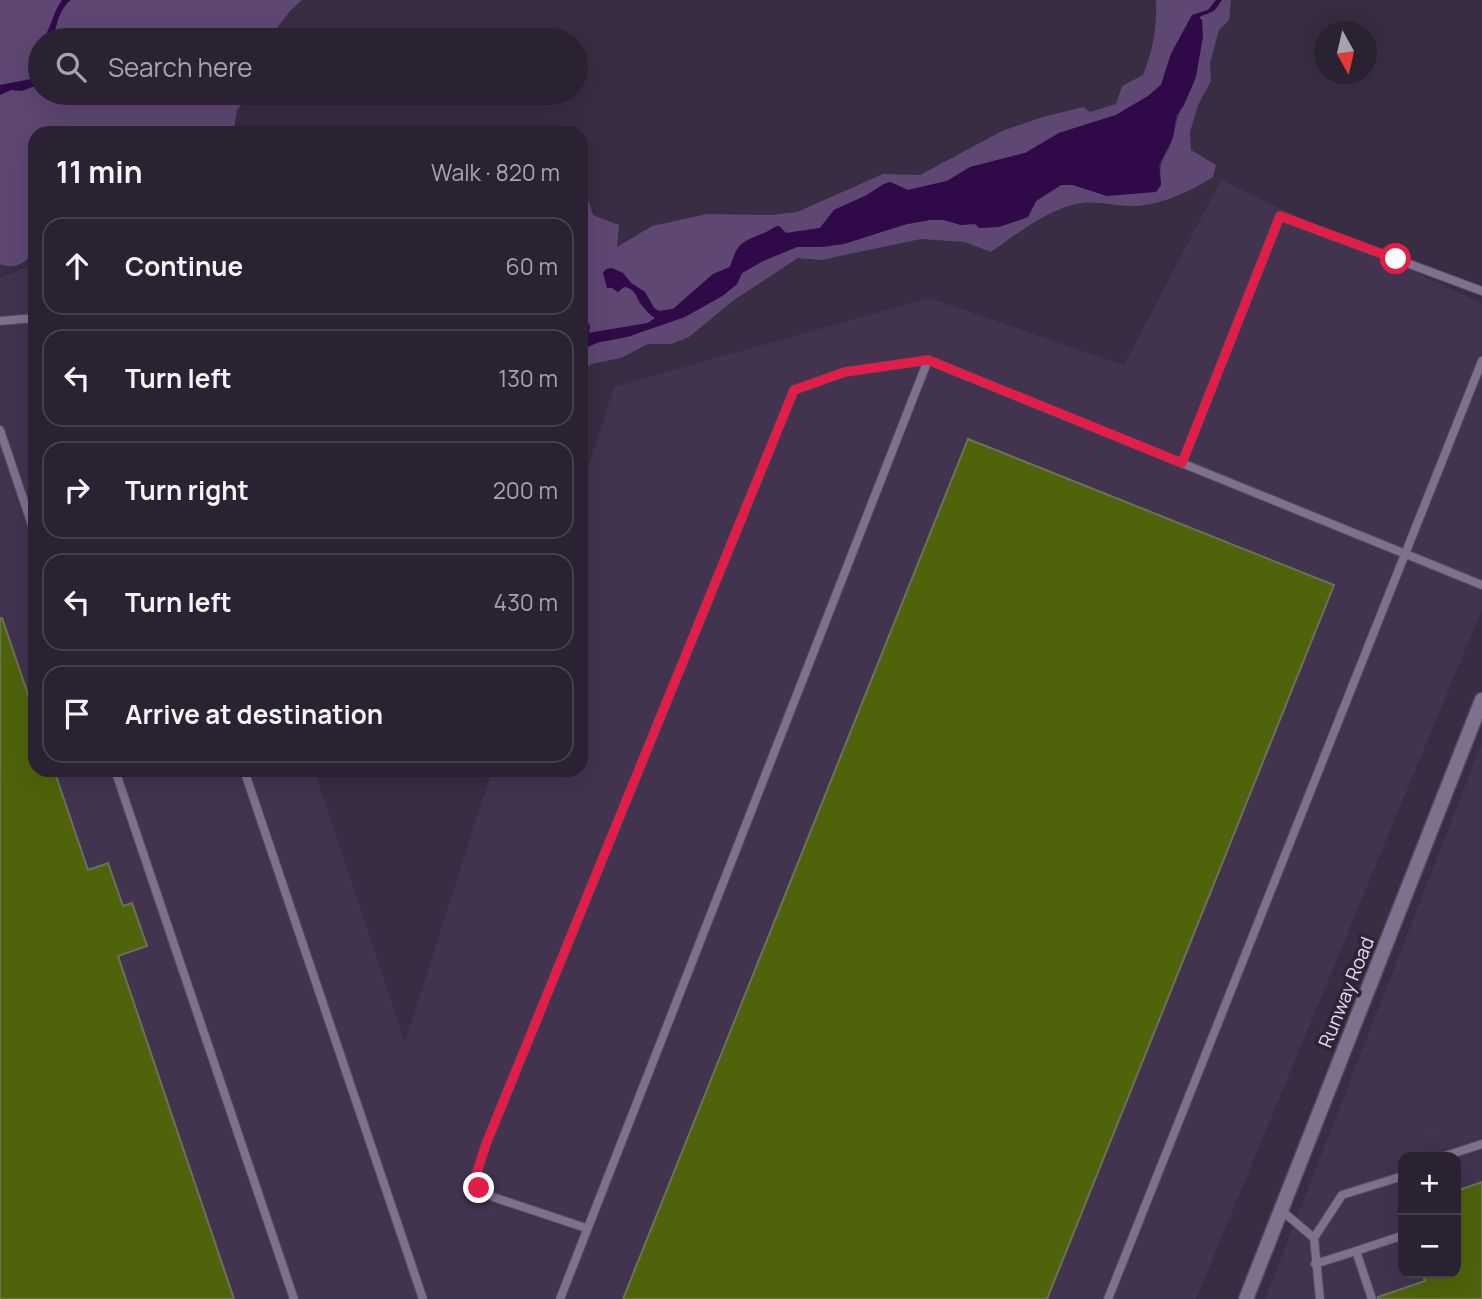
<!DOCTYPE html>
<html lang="en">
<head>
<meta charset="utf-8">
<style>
	:root { --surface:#2a2232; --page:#362f3e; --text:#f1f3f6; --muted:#a5a4ac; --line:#463f4d }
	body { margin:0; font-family:Manrope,sans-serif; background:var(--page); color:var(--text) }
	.controls { position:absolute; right:21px; bottom:21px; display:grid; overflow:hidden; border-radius:14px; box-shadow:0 7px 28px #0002 }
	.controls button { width:63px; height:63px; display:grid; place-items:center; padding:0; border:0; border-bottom:2px solid var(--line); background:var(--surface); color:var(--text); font:35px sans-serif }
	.compass { position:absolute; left:1314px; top:21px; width:63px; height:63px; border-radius:50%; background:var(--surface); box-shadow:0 7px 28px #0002; rotate:172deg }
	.stop { position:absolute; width:21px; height:21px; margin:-16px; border:5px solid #e11d48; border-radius:50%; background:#fff }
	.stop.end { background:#e11d48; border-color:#fff; box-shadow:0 2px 7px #0008 }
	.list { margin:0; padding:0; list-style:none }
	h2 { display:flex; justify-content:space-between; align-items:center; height:91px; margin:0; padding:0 28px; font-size:30px }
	h2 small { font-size:23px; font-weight:400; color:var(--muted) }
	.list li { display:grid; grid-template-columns:46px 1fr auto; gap:21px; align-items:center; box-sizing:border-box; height:98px; margin:0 14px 14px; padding:0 14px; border:2px solid var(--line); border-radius:21px }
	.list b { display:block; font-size:26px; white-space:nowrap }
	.list em { font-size:23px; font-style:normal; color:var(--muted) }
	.icon { flex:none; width:38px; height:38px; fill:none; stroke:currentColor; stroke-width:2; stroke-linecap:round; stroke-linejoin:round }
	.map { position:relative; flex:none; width:1482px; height:1299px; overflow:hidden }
	.search { position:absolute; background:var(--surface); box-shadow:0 7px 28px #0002; left:28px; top:28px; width:560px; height:77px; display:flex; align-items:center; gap:18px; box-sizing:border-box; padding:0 24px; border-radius:38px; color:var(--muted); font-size:26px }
	.panel { position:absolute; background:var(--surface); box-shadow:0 7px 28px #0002; left:28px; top:126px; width:560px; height:651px; border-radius:21px }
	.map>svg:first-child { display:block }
	.built { fill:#42344f; fill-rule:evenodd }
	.green { fill:#5e4773 }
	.water { fill:#300948 }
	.building { fill:#4f630a; stroke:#6a7359; stroke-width:2 }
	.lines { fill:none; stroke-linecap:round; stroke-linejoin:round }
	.lane-casing { stroke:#54495d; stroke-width:10 }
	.street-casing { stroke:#54495d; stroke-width:17 }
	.lane { stroke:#7f708e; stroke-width:8 }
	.street { stroke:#7f708e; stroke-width:14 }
	.route { stroke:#e11d48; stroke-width:9 }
	.labels { text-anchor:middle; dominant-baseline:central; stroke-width:7; stroke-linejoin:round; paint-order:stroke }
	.street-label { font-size:19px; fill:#e4ddeb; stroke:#2e2338 }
</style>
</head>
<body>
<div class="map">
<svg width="1482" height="1299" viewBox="0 0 1482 1299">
	<rect width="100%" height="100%" fill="#382d42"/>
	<g class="built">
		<polygon points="1221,180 1482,304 1482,609 1196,1299 0,1299 0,278 35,264 35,770 314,770 405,1042 492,770 581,770 581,490 614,387 929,298 1124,365"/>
		<path d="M 1482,742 L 1482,1299 L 1265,1299 L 1459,802 ZM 1403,1157 L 1456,1157 L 1456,1273 L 1403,1273 Z"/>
	</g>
	<g class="green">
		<path d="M 0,0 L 302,0 L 290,11 L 268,40 L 40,40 L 40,93 L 251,93 L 237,110 L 233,133 L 35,133 L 35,252 C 24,263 16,270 0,264 Z"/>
		<path d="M 1156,0 L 1216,0 L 1208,10 L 1192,15 L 1171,54 L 1161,85 L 1148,96 L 1116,115 L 1059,133 L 1025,153 L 970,167 L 947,181 L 908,190 L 890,182 L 884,184 L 867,195 L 834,210 L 820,228 L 786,233 L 779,226 C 772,227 770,231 764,233 C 740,243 738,242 730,267 L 713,274 L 673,309 L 659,311 L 654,308 L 645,292 L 631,283 L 623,273 L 624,287 C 638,287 634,298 642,306 C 646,311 651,314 656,318 L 648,323 L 588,333 L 587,322 L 581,326 L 581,198 L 589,202 L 593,215 L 619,225 L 617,247 L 652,226 L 707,214 L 772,215 L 797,212 L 883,174 L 920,175 L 1002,131 L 1043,117 L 1083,107 L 1090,112 L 1116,104 L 1122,86 L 1143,75 C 1153,50 1157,27 1156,0 Z"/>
		<path d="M 1222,0 L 1231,0 L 1229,20 L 1219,30 L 1210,63 L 1211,81 L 1198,105 L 1190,132 L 1191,150 L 1216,165 L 1213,177 C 1191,191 1163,204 1137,206 C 1119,207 1100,201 1082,203 C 1049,208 1018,233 991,252 L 964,242 L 921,239 L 821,260 L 798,258 L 734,300 L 689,337 L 671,344 L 648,344 L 621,358 L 591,364 L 581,373 L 581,350 C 597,339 616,342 633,335 C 668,319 702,301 737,284 L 742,273 L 763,261 L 797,247 L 822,247 L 907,224 L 930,220 L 944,220 L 961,225 L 1028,217 L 1036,201 L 1061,185 L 1073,185 L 1107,196 L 1161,185 C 1158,155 1166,161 1173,137 C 1177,124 1176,116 1184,105 L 1198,17 L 1214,11 Z"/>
	</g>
	<g class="water">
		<path d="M 62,0 L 71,0 C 61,7 54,27 55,40 L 49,40 L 47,32 C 53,21 54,11 62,0 Z"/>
		<path d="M 1216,0 L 1222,0 L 1214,11 L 1199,17 L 1202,20 L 1203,36 L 1196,77 L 1184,105 L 1176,116 L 1173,137 L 1159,165 L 1161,185 L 1156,192 L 1107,196 L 1073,185 L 1061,185 L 1036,201 L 1028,217 L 999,227 L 979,228 L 975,224 L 961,225 L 944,220 L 930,220 L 907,224 L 844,244 L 822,247 L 797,247 L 763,261 L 742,273 L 737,284 L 724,295 L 685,317 L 630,336 L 599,342 L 581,350 L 581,340 L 587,337 L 586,334 L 581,335 L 581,326 L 587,322 L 590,326 L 589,333 L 648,323 L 655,318 C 639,309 638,287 624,287 L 618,292 L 612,288 L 607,288 L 603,273 L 606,269 L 612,268 L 623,273 L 631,283 L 645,292 L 654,308 L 659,311 L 673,309 L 713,274 L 730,267 C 738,243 740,243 764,233 C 770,231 772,227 779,226 L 786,233 L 820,228 L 834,210 L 867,195 L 884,184 L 890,182 L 908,190 L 947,181 L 970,167 L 1025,153 L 1059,133 L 1116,115 L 1148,96 L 1161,85 L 1171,54 L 1192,15 L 1208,10 Z"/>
		<polygon points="40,68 40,80 35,86 22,91 11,90 0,95 0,85 31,79"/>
	</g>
	<g class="building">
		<polygon points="968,439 1334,585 1047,1299 623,1299"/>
		<polygon points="0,618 2,618 35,715 35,770 54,770 88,870 108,863 123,906 132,903 147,946 118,956 234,1299 0,1299"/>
		<polygon points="1482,1182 1482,1299 1378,1299 1378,1297 1425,1281 1422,1273 1456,1273 1456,1191"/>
	</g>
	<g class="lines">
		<defs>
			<g id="lane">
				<polyline points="0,321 35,318"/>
				<polyline points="0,430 35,534"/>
				<polyline points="1182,463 1280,216 1482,291"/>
				<polyline points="115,770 294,1299"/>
				<polyline points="244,770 423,1299"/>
				<polyline points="1442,1157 1482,1144"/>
				<polyline points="1281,1210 1314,1238 1320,1299"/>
				<polyline points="586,1228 493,1197 479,1188 476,1175 486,1144 794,390 845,372 928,360"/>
				<polyline points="1314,1238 1342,1195 1403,1176"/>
				<polyline points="1356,1251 1401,1236"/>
				<polyline points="1315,1264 1356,1251 1372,1299"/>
				<polyline points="560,1299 928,360 1482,585"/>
				<polyline points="1108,1299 1482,361"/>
			</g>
			<polyline id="street" points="1246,1299 1482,700"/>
		</defs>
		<use href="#lane" class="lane-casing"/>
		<use href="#street" class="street-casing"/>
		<use href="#lane" class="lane"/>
		<use href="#street" class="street"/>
	</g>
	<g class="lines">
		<polyline class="route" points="479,1188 476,1175 486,1144 794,390 845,372 928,360 1182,463 1280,216 1396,259"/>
	</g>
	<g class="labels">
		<g class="street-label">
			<text transform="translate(1346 992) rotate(-68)">Runway Road</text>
		</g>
	</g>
</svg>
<div class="controls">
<button>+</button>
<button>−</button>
</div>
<svg class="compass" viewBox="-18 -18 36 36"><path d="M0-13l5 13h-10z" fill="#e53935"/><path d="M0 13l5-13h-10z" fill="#a5a4ac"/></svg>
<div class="stop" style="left:1396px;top:259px"></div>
<div class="stop end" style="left:479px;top:1188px"></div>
<div class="search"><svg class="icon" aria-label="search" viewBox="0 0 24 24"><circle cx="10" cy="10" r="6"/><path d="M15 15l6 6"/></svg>Search here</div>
<section class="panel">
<h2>11 min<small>Walk · 820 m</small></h2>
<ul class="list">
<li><svg class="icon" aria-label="ahead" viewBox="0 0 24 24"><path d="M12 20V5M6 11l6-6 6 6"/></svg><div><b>Continue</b></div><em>60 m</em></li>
<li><svg class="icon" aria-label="left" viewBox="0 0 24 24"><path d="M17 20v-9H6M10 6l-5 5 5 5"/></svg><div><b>Turn left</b></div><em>130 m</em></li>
<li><svg class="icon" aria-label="right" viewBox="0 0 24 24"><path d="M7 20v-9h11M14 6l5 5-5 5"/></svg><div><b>Turn right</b></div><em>200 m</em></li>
<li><svg class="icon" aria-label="left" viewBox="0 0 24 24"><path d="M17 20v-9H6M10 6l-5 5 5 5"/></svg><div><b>Turn left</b></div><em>430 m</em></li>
<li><svg class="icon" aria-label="arrive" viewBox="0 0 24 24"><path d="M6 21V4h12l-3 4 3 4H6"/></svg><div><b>Arrive at destination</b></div></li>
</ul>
</section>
</div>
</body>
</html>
